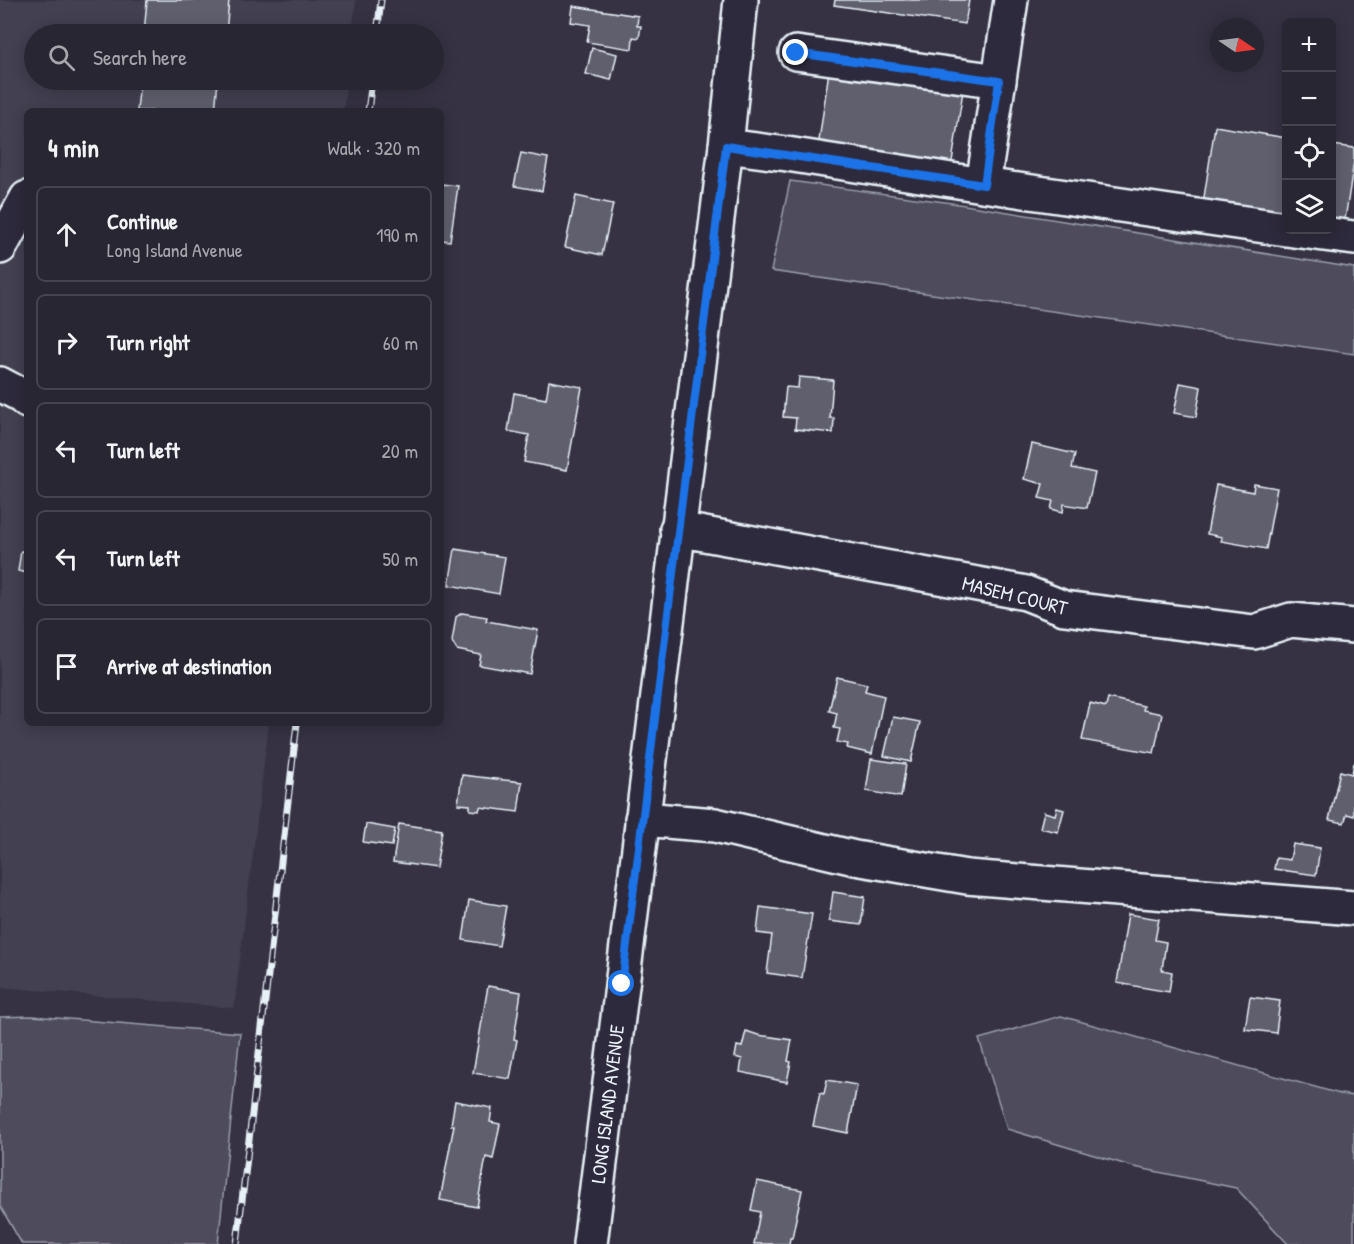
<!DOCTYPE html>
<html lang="en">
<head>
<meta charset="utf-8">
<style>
	:root { --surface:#282633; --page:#34323f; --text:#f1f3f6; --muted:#a5a5ac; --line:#44434e }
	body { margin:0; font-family:"Patrick Hand",sans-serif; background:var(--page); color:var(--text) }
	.controls { position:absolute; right:18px; top:18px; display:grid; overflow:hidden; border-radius:9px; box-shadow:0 3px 15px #0003 }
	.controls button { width:54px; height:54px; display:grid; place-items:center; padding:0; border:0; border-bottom:2px solid var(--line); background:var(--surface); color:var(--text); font:30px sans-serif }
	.compass { position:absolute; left:1210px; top:18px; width:54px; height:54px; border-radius:50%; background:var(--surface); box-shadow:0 3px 15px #0003; rotate:103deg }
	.stop { position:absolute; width:18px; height:18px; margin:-14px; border:4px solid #1a73e8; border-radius:50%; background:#fff }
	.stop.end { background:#1a73e8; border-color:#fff; box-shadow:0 2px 6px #0008 }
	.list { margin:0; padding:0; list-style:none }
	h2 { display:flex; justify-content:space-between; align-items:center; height:78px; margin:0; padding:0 24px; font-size:26px }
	h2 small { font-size:20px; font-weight:400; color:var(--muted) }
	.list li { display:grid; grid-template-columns:39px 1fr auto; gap:18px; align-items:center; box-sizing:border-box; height:96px; margin:0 12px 12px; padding:0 12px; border:2px solid var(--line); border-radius:9px }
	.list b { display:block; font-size:22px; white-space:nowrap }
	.list p { margin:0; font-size:20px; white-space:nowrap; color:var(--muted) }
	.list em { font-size:20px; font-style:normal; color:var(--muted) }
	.icon { flex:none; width:33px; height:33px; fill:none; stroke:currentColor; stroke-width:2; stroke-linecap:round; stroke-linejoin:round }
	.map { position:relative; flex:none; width:1354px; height:1244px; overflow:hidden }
	.search { position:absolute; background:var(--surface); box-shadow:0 3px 15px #0003; left:24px; top:24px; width:420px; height:66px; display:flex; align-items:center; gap:15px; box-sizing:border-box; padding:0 21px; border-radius:33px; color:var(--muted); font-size:22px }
	.panel { position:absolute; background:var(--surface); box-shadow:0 3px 15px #0003; left:24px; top:108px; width:420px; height:618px; border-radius:9px }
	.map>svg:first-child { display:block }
	.built { fill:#433f51 }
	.green { fill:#4d4b5c; stroke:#9a9eaa; stroke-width:1.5 }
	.building { fill:#605e6e; stroke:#e8f1f8; stroke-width:1.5 }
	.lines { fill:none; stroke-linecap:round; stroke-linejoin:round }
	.minor-casing { stroke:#e8f1f8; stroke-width:38 }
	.minor { stroke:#2f2a3d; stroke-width:33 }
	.rail-casing { stroke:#e8f1f8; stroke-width:7 }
	.rail { stroke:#2f2a3d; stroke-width:4.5; stroke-dasharray:14; stroke-linecap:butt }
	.route { stroke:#1a73e8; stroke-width:8 }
	.labels { text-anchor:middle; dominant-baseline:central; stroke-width:5; stroke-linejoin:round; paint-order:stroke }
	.street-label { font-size:20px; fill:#e8f1f8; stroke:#2f2a3d }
</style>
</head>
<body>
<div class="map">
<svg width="1354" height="1244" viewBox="0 0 1354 1244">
	<rect width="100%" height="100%" fill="#363244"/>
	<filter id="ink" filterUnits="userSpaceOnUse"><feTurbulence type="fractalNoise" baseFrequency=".0167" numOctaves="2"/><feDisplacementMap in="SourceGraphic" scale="12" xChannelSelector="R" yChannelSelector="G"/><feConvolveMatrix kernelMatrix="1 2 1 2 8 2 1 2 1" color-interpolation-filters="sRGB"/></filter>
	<g filter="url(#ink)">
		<polygon class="built" points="0,0 356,0 352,34 34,34 34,80 347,80 343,111 27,111 27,723 269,723 234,1008 0,987"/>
		<g class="green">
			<polygon points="790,181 952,203 1354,268 1354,354 771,271"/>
			<polygon points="32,1016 240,1033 218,1244 22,1244 0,1206 0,1017"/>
			<polygon points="1061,1016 1340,1094 1354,1096 1354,1244 1288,1244 1236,1188 1134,1167 1007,1129 979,1039"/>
		</g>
		<g class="building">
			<polygon points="147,0 229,0 226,34 144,34"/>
			<polygon points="835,0 969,0 965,24 834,5"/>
			<polygon points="573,6 638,16 637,26 641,26 639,38 633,37 632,49 587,42 590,25 571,22"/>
			<polygon points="592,48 617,54 611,80 586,74"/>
			<polygon points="829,71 963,91 951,168 818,148"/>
			<polygon points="140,80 218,80 215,111 137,111"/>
			<polygon points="1215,126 1286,138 1286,217 1203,204"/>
			<polygon points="1332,145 1354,148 1354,161 1344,226 1332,224"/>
			<polygon points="521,153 548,158 542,191 514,186"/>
			<polygon points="441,184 458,186 450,241 441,240"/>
			<polygon points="576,196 613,204 602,255 565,247"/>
			<polygon points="799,377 833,380 830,418 834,418 833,433 795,429 796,418 783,417 786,387 798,388"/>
			<polygon points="549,381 582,387 567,470 524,462 529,435 508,431 514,393 546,399"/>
			<polygon points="1180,383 1201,387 1196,417 1174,413"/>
			<polygon points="1032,444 1075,454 1072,468 1095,473 1087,508 1064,504 1063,512 1051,509 1053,501 1039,498 1043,484 1024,479"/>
			<polygon points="1254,484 1277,488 1266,549 1221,541 1222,537 1207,534 1216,485 1253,492"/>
			<polygon points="455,549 505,557 499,594 449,585"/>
			<polygon points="21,551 27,552 27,573 18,571"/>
			<polygon points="462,613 487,617 486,621 538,630 530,674 479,665 481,655 457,650 452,642 456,617"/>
			<polygon points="837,677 867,684 865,691 884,696 872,754 847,748 848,744 837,742 840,729 834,728 837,713 829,711"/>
			<polygon points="1108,698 1144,706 1143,710 1162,714 1154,753 1082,740 1090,703 1106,707"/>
			<polygon points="893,717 920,722 911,762 884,756"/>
			<polygon points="871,759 906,764 901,797 866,791"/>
			<polygon points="1354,763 1354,816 1347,814 1344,823 1329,820 1340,771 1352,774"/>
			<polygon points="462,775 522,782 518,812 480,807 479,811 470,810 470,805 458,804"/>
			<polygon points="1057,808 1064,810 1058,832 1040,828 1044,812 1055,815"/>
			<polygon points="366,824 395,829 392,846 363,842"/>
			<polygon points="399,824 442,830 436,868 393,862"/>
			<polygon points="1293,844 1320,848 1316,875 1274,869 1276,858 1290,860"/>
			<polygon points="833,892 865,897 861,925 829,921"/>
			<polygon points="469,900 506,906 499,946 463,940"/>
			<polygon points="760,907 812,914 802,978 767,973 772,935 757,933"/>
			<polygon points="1128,914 1159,919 1155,940 1166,942 1162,970 1172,972 1169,992 1117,983"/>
			<polygon points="488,986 521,992 514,1039 517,1040 510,1079 473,1073"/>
			<polygon points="1250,997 1280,1001 1276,1033 1245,1029"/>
			<polygon points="746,1031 758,1035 792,1040 788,1061 791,1062 787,1082 740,1072 742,1059 735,1057 737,1046 742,1047"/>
			<polygon points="827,1080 857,1085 848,1133 813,1126 820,1093 824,1094"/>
			<polygon points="455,1101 492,1108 490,1122 500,1124 493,1159 486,1157 477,1207 440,1200 454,1125 451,1125"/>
			<polygon points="757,1181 802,1190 792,1238 790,1238 789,1244 754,1244 760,1212 751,1210"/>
		</g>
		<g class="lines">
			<defs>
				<g id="minor">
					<polyline points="796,53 999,81"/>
					<polyline points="726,146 787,154 983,185 1011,0"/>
					<polyline points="983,185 1286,229"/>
					<polyline points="1293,230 1354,238"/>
					<polyline points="0,247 27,198"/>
					<polyline points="0,384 19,394 27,401"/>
					<polyline points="677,529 1026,593 1064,608 1254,632 1291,620 1354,626"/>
					<polyline points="642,819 715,825 855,858 967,877 1354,908"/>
					<polyline points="590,1244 726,146 741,0"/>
				</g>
			</defs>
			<use href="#minor" class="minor-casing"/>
			<use href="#minor" class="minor"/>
			<defs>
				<g id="rail">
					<polyline points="377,34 381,0"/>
					<polyline points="368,111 372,80"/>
					<polyline points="237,1244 297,723"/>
				</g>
			</defs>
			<use href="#rail" class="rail-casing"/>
			<use href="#rail" class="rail"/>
		</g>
	</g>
	<g class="lines" filter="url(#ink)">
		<polyline class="route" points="622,984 726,146 984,185 999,81 796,53"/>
	</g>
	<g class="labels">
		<g class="street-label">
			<text transform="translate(1015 595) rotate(14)">MASEM COURT</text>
			<text transform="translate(607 1104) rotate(-83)">LONG ISLAND AVENUE</text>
		</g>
	</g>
</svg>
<div class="controls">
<button>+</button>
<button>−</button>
<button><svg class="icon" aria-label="locate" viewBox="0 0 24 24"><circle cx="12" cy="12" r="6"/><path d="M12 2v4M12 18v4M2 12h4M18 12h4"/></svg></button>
<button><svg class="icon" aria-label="layers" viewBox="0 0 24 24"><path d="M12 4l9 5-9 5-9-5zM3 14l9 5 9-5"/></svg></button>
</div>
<svg class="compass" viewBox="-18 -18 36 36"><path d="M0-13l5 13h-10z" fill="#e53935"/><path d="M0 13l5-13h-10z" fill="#a5a5ac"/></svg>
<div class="stop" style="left:622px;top:984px"></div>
<div class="stop end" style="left:796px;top:53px"></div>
<div class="search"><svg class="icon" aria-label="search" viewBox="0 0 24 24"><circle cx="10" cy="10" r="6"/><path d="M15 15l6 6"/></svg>Search here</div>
<section class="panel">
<h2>4 min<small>Walk · 320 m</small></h2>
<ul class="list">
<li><svg class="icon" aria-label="ahead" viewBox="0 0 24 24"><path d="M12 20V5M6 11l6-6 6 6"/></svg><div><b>Continue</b><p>Long Island Avenue</p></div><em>190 m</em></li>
<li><svg class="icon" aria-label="right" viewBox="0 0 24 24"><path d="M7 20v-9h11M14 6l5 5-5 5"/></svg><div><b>Turn right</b></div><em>60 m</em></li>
<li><svg class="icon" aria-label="left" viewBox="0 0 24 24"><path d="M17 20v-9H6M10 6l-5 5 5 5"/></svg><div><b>Turn left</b></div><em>20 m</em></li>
<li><svg class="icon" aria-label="left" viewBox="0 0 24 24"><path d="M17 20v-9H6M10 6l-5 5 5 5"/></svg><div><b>Turn left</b></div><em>50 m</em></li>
<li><svg class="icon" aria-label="arrive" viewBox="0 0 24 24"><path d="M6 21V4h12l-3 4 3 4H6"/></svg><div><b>Arrive at destination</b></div></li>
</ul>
</section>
</div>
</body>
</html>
